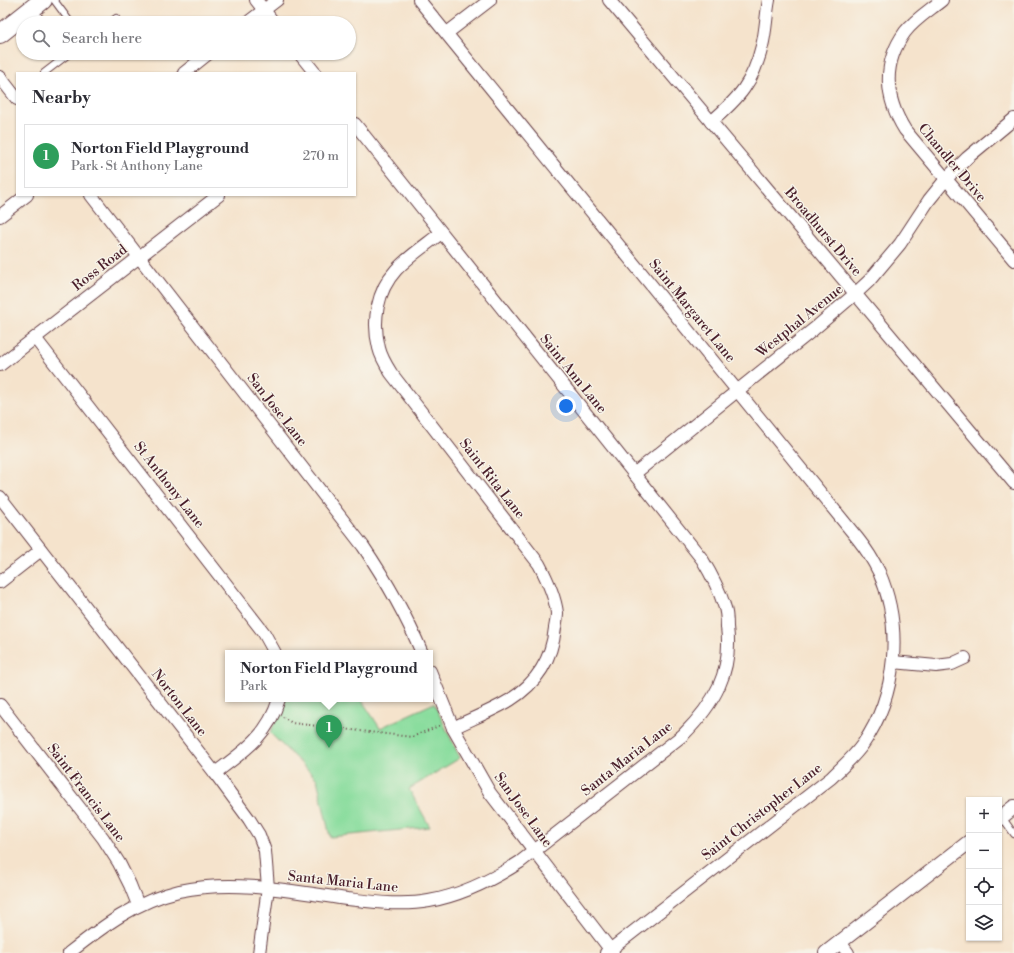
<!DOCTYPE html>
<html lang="en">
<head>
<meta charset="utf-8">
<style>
	:root { --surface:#fff; --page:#f7f7f7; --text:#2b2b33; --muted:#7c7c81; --line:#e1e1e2; --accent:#db2777 }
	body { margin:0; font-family:"Libre Bodoni",serif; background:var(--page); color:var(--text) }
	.controls { position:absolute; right:12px; bottom:12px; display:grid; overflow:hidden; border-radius:0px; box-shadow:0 1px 3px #0004 }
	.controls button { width:36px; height:36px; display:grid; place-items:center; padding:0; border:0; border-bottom:1px solid var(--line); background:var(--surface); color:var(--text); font:20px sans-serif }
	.you { position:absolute; left:566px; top:406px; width:14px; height:14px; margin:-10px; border:3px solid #fff; border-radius:50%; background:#1a73e8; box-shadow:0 0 0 6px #1a73e833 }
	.badge { display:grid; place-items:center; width:26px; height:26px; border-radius:50%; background:var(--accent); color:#fff; font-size:13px; font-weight:700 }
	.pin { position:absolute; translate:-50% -33px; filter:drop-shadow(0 1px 2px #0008) }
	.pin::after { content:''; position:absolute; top:21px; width:14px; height:12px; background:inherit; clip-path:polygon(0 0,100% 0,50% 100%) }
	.popup { position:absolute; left:225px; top:650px; width:208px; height:52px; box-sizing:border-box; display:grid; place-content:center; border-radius:0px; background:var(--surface); filter:drop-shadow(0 1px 3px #0005); font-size:13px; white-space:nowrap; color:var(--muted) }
	.popup b { font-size:15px; color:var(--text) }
	.popup::after { content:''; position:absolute; left:50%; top:100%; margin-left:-8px; border:8px solid transparent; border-top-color:var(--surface) }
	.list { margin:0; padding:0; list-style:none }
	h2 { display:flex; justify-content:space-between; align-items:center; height:52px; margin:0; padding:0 16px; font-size:17px }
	h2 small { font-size:13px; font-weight:400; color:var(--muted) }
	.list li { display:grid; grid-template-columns:26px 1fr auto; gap:12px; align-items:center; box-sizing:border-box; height:64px; margin:0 8px 8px; padding:0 8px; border:1px solid var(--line); border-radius:0px }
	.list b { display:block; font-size:15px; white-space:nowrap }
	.list p { margin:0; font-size:13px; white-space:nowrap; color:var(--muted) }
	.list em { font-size:13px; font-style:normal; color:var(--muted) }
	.icon { flex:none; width:22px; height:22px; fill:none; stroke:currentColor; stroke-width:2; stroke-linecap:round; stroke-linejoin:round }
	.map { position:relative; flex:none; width:1014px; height:953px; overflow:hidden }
	.search { position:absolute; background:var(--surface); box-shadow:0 1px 3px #0004; left:16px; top:16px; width:340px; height:44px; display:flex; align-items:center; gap:10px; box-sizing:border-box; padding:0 14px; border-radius:22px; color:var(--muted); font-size:15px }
	.panel { position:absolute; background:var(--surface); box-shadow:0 1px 3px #0004; left:16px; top:72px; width:340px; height:124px; border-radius:0px }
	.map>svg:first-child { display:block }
	.green { fill:#8add9e; stroke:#6a7e64 }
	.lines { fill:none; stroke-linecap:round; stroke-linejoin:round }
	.service-casing { stroke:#643c43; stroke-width:8 }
	.minor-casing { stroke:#643c43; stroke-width:14 }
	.tertiary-casing { stroke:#643c43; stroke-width:16 }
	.primary-casing { stroke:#643c43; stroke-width:20 }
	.path { stroke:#643c43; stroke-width:2; stroke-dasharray:1 3; stroke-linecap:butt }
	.service { stroke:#fff; stroke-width:6 }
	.minor { stroke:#fff; stroke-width:12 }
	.tertiary { stroke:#fff; stroke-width:14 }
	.primary { stroke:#fff; stroke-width:18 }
	.labels { text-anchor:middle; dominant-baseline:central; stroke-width:3; stroke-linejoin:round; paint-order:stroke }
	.street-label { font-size:14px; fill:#4a1f2b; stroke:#f7f3e8 }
</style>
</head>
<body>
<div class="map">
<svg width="1014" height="953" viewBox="0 0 1014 953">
	<rect width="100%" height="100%" fill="#f7f3e8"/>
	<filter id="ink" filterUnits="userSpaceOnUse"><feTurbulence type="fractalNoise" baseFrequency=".025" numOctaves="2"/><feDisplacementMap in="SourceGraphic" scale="8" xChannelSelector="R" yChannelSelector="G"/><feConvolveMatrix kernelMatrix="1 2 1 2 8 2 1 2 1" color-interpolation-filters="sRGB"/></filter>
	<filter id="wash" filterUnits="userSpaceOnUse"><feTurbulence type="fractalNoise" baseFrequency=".012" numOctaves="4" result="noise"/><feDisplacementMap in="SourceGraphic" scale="16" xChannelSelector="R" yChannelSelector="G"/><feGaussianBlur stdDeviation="0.9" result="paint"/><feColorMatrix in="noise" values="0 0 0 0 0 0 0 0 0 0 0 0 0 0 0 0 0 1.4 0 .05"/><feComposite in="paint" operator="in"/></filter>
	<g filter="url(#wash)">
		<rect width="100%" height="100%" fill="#f5e3cc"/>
		<polygon class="green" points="286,699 361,699 380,728 434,703 460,758 409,789 430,827 330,837 317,779 270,733"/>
	</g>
	<g filter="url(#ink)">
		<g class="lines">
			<defs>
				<g id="service">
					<polyline points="54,0 71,23"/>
					<polyline points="34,9 43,23"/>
					<polyline points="109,23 116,18"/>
					<polyline points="44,73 70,53"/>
					<polyline points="1002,817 1014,834"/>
				</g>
				<g id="minor">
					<polyline points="256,0 274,23"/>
					<path d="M 419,0 L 858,539 C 866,549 873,560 879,572 C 903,627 897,695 863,744 C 854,757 842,767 831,778 L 606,953"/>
					<polyline points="609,0 1014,483"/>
					<path d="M 942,0 C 930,10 915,19 905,32 C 882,64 885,98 905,130 L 1014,260"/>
					<polyline points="247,23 277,0"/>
					<polyline points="447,33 490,0"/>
					<polyline points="299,53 315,73"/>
					<polyline points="184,73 209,53"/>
					<polyline points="0,77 17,99"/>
					<path d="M 711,122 C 739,98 753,83 762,46 C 766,31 766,15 769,0"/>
					<path d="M 91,195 L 363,546 C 386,580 406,615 422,653"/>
					<polyline points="0,216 27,195"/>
					<path d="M 441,233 C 426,245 409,256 396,270 C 377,291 372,321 379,348 C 381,357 386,365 391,373 L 539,564 C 547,579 555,596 557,613 C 557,617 556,623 555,628 C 552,659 537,683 510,700 C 492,711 471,719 453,728"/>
					<polyline points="35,338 264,633 275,653"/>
					<polyline points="0,365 219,195"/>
					<polyline points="634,474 814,329 855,294 869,281 900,244 929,200 946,179 967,158 1014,119"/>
					<polyline points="0,497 215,773 249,819 259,835 265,851 268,888 259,953"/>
					<polyline points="0,582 41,550"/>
					<polyline points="893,662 936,666 952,664 965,658"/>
					<polyline points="430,671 453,728 490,793 613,953"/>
					<polyline points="0,705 103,838 119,863 130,885 138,905"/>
					<path d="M 215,773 C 244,751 268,736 279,699"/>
					<polyline points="840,942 848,953"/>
					<path d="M 69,953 C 102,927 136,901 179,891 C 234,879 292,891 347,899 C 374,902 402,906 429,901 C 463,895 492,880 520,862 L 683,735 C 714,704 733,672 727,627 C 727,620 727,612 724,605 C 719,589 711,574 702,559 L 355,124"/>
				</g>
				<g id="tertiary">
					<polyline points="999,819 1014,807"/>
					<polyline points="826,953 969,842"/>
				</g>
				<polyline id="primary" points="0,34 43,0"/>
			</defs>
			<use href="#service" class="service-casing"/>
			<use href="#minor" class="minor-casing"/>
			<use href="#tertiary" class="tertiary-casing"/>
			<use href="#primary" class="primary-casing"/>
			<polyline class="path" points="283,717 292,723 412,737 441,725"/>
			<use href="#service" class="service"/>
			<use href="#minor" class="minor"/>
			<use href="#tertiary" class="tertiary"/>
			<use href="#primary" class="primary"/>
		</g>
	</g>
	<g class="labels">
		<g class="street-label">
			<text transform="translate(952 163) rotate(50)">Chandler Drive</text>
			<text transform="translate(823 232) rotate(50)">Broadhurst Drive</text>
			<text transform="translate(100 268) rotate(-38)">Ross Road</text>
			<text transform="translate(692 311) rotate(51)">Saint Margaret Lane</text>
			<text transform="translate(800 321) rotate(-39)">Westphal Avenue</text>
			<text transform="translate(573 374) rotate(51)">Saint Ann Lane</text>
			<text transform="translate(277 410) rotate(52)">San Jose Lane</text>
			<text transform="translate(492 479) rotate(52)">Saint Rita Lane</text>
			<text transform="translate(169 485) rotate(52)">St Anthony Lane</text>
			<text transform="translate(179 703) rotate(52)">Norton Lane</text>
			<text transform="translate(627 759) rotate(-38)">Santa Maria Lane</text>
			<text transform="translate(86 793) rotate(53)">Saint Francis Lane</text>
			<text transform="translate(523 810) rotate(54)">San Jose Lane</text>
			<text transform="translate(762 812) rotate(-38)">Saint Christopher Lane</text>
			<text transform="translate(343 882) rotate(6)">Santa Maria Lane</text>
		</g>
	</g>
</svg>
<div class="controls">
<button>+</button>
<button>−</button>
<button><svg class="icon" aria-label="locate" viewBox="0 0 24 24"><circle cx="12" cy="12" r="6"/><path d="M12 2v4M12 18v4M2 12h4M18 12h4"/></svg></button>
<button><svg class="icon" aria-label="layers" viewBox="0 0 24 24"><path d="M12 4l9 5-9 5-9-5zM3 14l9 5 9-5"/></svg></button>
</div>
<div class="you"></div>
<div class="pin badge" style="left:329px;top:748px;background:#2e9e5b">1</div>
<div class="popup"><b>Norton Field Playground</b>Park</div>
<div class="search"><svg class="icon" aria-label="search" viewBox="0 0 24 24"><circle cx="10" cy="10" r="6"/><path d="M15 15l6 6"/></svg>Search here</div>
<section class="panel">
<h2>Nearby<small></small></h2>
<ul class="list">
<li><span class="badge" style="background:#2e9e5b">1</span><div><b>Norton Field Playground</b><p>Park · St Anthony Lane</p></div><em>270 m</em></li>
</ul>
</section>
</div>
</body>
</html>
